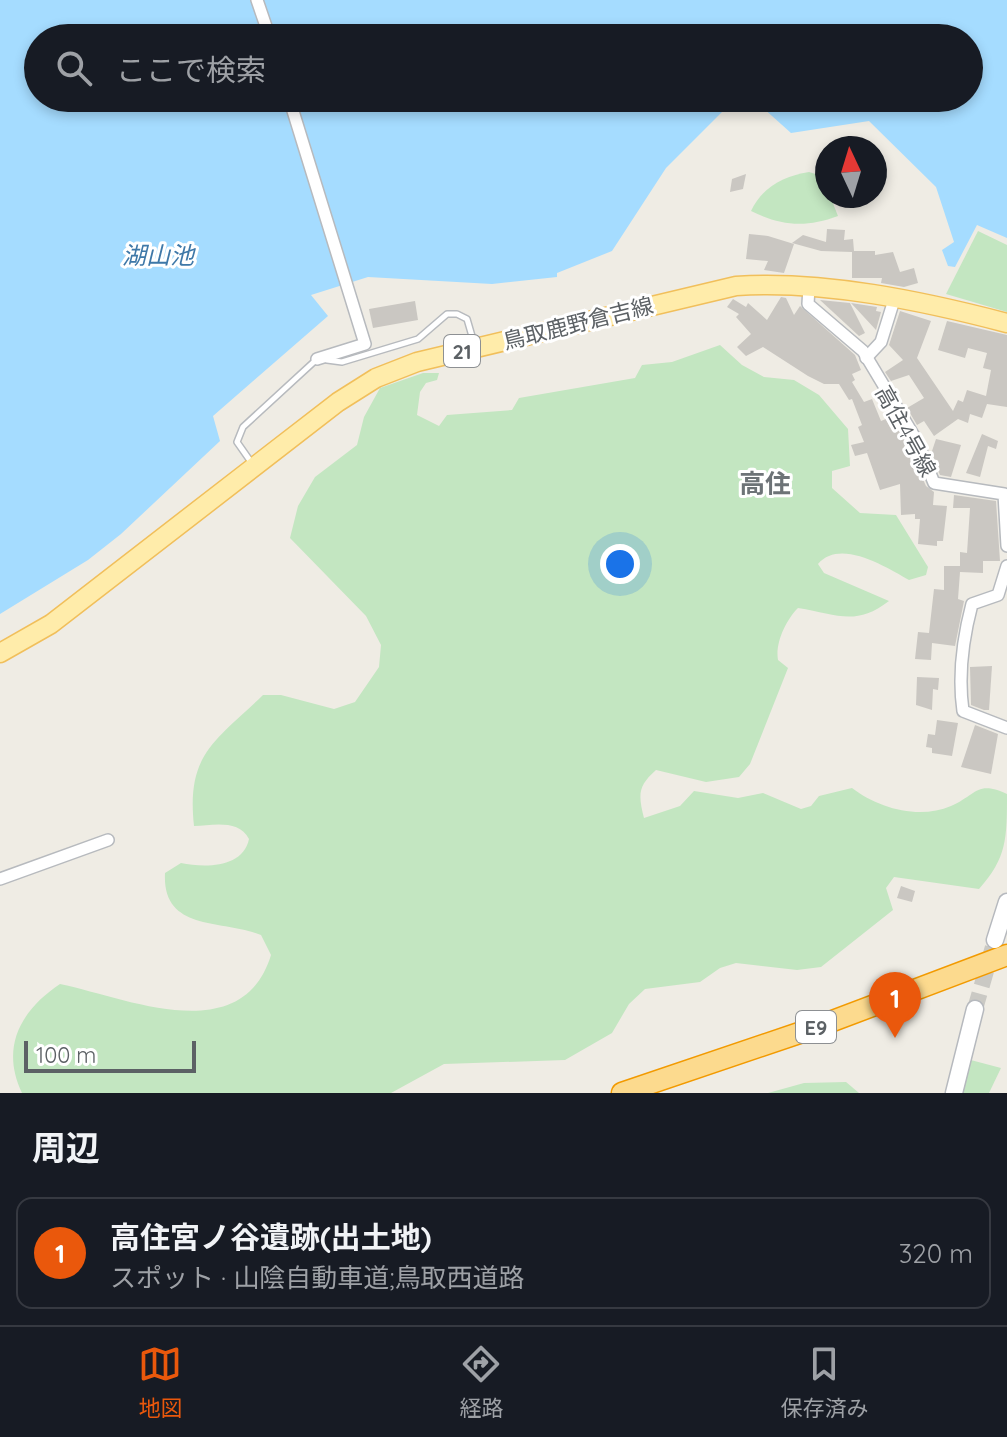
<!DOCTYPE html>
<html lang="ja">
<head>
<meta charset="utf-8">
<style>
	:root { --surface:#171b24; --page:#242831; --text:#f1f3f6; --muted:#9ea1a6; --line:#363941; --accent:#ea580c }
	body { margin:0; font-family:Quicksand,"Noto Sans JP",sans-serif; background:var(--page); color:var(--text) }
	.compass { position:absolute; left:815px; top:136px; width:72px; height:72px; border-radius:50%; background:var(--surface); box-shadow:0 4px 12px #0003; rotate:356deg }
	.scale { position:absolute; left:24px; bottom:20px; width:172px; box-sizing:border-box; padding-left:8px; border:4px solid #5c6165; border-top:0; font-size:22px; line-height:28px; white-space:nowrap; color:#5c6165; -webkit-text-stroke:6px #fff; paint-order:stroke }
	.you { position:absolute; left:620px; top:564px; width:28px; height:28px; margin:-20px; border:6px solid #fff; border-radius:50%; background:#1a73e8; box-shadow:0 0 0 12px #1a73e833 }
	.badge { display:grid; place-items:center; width:52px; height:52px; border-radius:50%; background:var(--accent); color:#fff; font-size:26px; font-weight:700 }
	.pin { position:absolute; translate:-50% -66px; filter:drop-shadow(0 2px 4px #0008) }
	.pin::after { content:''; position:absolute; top:42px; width:28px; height:24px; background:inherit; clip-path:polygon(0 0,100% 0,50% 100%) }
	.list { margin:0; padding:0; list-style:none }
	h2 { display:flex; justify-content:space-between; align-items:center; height:104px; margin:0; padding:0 32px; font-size:34px }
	h2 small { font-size:26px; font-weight:400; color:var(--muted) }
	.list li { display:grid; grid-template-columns:52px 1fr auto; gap:24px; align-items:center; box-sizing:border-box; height:112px; margin:0 16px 16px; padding:0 16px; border:2px solid var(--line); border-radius:16px }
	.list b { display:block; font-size:30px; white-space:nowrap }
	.list p { margin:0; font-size:26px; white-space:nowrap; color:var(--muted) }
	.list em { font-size:26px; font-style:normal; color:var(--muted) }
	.icon { flex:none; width:44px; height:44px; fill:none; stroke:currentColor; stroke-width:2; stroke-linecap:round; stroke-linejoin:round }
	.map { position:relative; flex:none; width:1007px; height:1093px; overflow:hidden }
	.search { position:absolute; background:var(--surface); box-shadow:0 4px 12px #0003; left:24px; right:24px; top:24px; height:88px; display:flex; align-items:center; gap:20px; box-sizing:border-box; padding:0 28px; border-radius:44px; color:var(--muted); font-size:30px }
	.sheet { height:232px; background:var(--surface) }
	nav { display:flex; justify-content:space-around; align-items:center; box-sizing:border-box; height:112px; border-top:2px solid var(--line); background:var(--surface); font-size:22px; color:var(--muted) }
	nav a { display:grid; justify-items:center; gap:4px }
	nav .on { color:var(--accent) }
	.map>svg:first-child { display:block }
	.green { fill:#c3e6c1 }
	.water { fill:#a5dcff; fill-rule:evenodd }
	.building { fill:#cac7c2 }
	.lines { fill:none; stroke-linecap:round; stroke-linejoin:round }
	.secondary-tunnel { stroke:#cac9c4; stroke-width:16; stroke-dasharray:16 8; stroke-linecap:butt }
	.lane-casing { stroke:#b7babe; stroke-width:8 }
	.street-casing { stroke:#b7babe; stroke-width:14 }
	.secondary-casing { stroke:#b6b9be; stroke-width:19 }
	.primary-casing { stroke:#f1bf5b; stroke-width:21 }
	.highway-casing { stroke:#f29a01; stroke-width:23 }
	.lane { stroke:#fff; stroke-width:5 }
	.street { stroke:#fff; stroke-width:11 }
	.secondary { stroke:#fff; stroke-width:16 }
	.primary { stroke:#ffecaa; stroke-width:18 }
	.highway { stroke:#fcda8e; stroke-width:20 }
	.labels { text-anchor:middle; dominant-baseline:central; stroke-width:6; stroke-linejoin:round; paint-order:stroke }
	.shield { fill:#fff; stroke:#8d9093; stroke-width:2 }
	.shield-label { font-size:20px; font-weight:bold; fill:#5c6165 }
	.street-label { font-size:22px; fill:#5c6165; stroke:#fff }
	.water-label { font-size:24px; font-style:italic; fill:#3e78a8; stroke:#fff }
	.quarter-label { font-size:26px; font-weight:bold; fill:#6d7377; stroke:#fff }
</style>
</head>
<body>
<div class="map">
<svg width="1007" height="1093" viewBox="0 0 1007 1093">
	<rect width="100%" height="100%" fill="#efece4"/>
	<g class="green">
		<path d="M 809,172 L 822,176 L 838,216 C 806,228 781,226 751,211 C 762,187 784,176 809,172 Z"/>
		<polygon points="978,231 1007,245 1007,312 946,294"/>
		<path d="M 720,345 L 742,365 L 764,377 L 794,380 L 819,395 L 848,429 L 850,466 L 832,471 L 832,488 L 860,513 L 896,515 L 928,567 L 926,575 L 909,580 C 886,567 840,538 818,564 L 824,573 L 889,601 C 855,627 837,614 798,608 C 786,620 775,643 778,660 L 788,668 L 750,764 L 739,777 L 706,782 L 656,770 C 638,786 638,794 644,818 L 680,806 L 694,791 L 738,798 L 763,793 L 801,809 L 811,806 L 819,796 L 852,788 C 878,808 919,820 951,806 C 977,795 976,780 1007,794 C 1007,838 1007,858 979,889 L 894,877 L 886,888 L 893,910 L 821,967 L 797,970 L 736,963 L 720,968 L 700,982 L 645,989 L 629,1004 L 612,1033 L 565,1060 L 444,1064 L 391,1093 L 22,1093 C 0,1047 21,1010 60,984 C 127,998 242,1050 271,955 L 261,935 C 222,919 162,932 165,873 L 181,863 C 205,868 243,868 249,839 C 239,819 213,825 194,826 C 186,753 216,741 263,695 L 281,695 L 334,709 L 355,702 L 379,667 L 381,645 L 366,616 L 290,538 L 298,506 L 315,477 L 357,445 L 364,417 L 380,388 L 423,373 L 439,373 L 437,380 L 426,383 L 420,392 L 417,415 L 439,426 L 447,415 L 512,410 L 519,398 L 635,378 L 642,365 L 672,362 Z"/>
		<polygon points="967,1059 1001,1068 989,1093 960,1093"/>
		<polygon points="846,1082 859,1093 768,1093 804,1083"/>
	</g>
	<path class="water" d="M 0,0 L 1007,0 L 1007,238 L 977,225 L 955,267 L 948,266 L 942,250 L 954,242 L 936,187 L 869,121 L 791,133 L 761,106 L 727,107 L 666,168 L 612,251 L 557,273 L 557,277 L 492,284 L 368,277 L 311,295 L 328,316 L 213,416 L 220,441 L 121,534 L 88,560 L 0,614 ZM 38,38 L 969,38 L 969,98 L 38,98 Z"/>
	<g class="building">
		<polygon points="746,174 743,189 730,192 732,179"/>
		<polygon points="827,229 845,230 844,240 853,239 854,251 875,251 875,255 893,252 900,272 914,268 918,283 904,287 881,283 882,278 852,278 852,252 821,251 792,243 803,235 826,242"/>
		<polygon points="749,234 768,236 794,244 784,273 764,270 768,261 746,259"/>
		<polygon points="781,297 786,298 794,315 800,306 855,355 861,370 852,374 855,380 852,382 864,402 872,399 881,421 886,419 890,427 898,425 926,486 934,492 933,505 947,506 943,541 937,541 937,546 918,544 920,519 915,519 915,514 901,515 900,484 880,490 867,453 855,456 851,445 864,442 858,427 862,425 852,399 849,400 839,384 824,384 808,376 763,347 746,356 737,347 751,334 736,317 739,314 727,307 733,299 746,307 748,303 767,320"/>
		<polygon points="820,300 850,303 865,333 859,336"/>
		<polygon points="415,301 418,320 373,328 369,309"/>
		<polygon points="851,303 877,307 876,311 881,312 876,330"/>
		<polygon points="900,311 931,321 917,358 953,411 958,400 963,402 967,390 986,396 991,370 983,368 987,353 968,348 965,358 938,350 947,321 1007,335 1007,407 987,404 982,418 970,414 968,423 958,419 934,436 924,421 917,425 907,408 924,398 909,375 891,381 885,372 903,360 889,345"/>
		<polygon points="982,434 998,441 996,449 988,446 980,477 966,473"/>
		<polygon points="936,439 961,445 951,477 940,475 931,454"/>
		<polygon points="954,495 996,501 1000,561 983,561 983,573 960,572 958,599 964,601 955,646 932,643 931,660 915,659 918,632 929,633 934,589 944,590 944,566 960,566 960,552 967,553 970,508 953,508"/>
		<polygon points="992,666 989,710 984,710 971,705 970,667"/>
		<polygon points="917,677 939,678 938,690 933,689 932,710 916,705"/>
		<polygon points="937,720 958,723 952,756 932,753 932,748 926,747 928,734 935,735"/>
		<polygon points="975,725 998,734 991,774 961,767"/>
		<polygon points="901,886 915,891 912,902 897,898"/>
	</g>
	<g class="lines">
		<polyline class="secondary-tunnel" points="975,1009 995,940"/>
		<defs>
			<g id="lane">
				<polyline points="327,360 342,362 418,339 447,314 457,314 467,319 474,343"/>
				<polyline points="251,462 237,442 243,427 317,359"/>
			</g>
			<g id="street">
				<polyline points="257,0 270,38"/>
				<polyline points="289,98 365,344 317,359"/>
				<polyline points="809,287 808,304 863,351 917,441 934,483 1004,494 1007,546"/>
				<polyline points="866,358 881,342 894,300"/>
				<path d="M 1007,566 L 998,595 L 972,604 C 963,638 958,676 963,711 L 1007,728"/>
				<polyline points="0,879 108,840"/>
			</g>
			<g id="secondary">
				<polyline points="995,940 1007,902"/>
				<polyline points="954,1093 975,1009"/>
			</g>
			<path id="primary" d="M 0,653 L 51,624 L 338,402 L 376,378 L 417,362 L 736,286 C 823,280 923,301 1007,323"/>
			<polyline id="highway" points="622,1093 814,1028 1007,955"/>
		</defs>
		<use href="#lane" class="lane-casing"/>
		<use href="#street" class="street-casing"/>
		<use href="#secondary" class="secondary-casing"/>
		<use href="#primary" class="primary-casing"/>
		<use href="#highway" class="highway-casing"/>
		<use href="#lane" class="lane"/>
		<use href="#street" class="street"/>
		<use href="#secondary" class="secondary"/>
		<use href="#primary" class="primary"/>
		<use href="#highway" class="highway"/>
	</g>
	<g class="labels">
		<g class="shield">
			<rect x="444" y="335" width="36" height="32" rx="6"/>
			<rect x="796" y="1011" width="40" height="32" rx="6"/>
		</g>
		<g class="shield-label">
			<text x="462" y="351">21</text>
			<text x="816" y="1027">E9</text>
		</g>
		<g class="street-label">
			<text transform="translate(578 323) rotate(-14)">鳥取鹿野倉吉線</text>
			<text transform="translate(906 431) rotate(61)">高住4号線</text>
		</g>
		<g class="water-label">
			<text x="158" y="255">湖山池</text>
		</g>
		<g class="quarter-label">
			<text x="765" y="483">高住</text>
		</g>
	</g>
</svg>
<svg class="compass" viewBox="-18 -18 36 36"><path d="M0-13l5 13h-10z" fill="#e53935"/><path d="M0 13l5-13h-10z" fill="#9ea1a6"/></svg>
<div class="scale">100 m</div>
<div class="you"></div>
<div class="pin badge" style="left:895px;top:1038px">1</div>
<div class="search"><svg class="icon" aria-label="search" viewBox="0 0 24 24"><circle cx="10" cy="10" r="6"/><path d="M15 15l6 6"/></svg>ここで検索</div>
</div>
<section class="sheet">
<h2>周辺<small></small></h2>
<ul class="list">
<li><span class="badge">1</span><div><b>高住宮ノ谷遺跡(出土地)</b><p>スポット · 山陰自動車道;鳥取西道路</p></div><em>320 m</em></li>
</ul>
</section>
<nav>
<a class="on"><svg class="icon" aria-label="map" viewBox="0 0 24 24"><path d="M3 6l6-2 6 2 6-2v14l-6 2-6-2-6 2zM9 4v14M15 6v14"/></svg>地図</a>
<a><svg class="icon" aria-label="directions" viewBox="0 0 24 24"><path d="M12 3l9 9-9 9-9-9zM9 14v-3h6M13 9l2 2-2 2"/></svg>経路</a>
<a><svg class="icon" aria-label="saved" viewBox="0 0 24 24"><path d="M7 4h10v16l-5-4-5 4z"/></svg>保存済み</a>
</nav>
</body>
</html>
